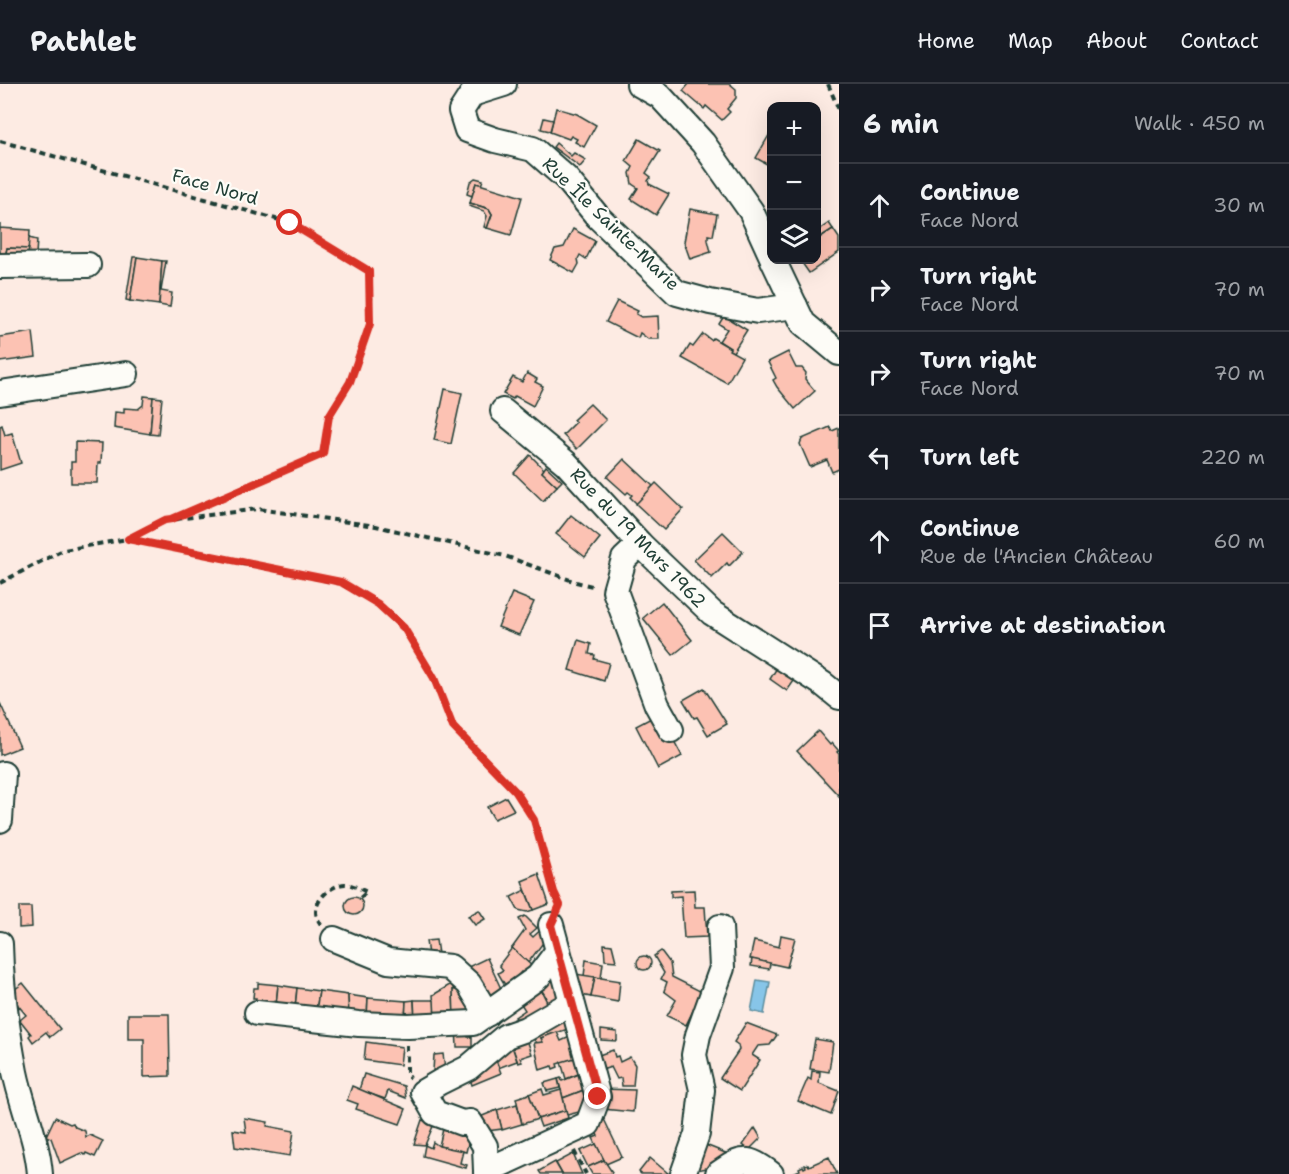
<!DOCTYPE html>
<html lang="en">
<head>
<meta charset="utf-8">
<style>
	:root { --surface:#171b24; --page:#20242c; --text:#f1f3f6; --muted:#9ea1a6; --line:#363941 }
	body { margin:0; font-family:"Shantell Sans",sans-serif; background:var(--page); color:var(--text) }
	.controls { position:absolute; right:18px; top:18px; display:grid; overflow:hidden; border-radius:12px; box-shadow:0 6px 24px #0002 }
	.controls button { width:54px; height:54px; display:grid; place-items:center; padding:0; border:0; border-bottom:2px solid var(--line); background:var(--surface); color:var(--text); font:30px sans-serif }
	.stop { position:absolute; width:18px; height:18px; margin:-14px; border:4px solid #d93025; border-radius:50%; background:#fff }
	.stop.end { background:#d93025; border-color:#fff; box-shadow:0 2px 6px #0008 }
	.list { margin:0; padding:0; list-style:none }
	h2 { display:flex; justify-content:space-between; align-items:center; height:78px; margin:0; padding:0 24px; font-size:26px }
	h2 small { font-size:20px; font-weight:400; color:var(--muted) }
	.list li { display:grid; grid-template-columns:39px 1fr auto; gap:18px; align-items:center; box-sizing:border-box; height:84px; padding:0 24px; border-top:2px solid var(--line) }
	.list b { display:block; font-size:22px; white-space:nowrap }
	.list p { margin:0; font-size:20px; white-space:nowrap; color:var(--muted) }
	.list em { font-size:20px; font-style:normal; color:var(--muted) }
	.icon { flex:none; width:33px; height:33px; fill:none; stroke:currentColor; stroke-width:2; stroke-linecap:round; stroke-linejoin:round }
	.map { position:relative; flex:none; width:839px; height:1090px; overflow:hidden }
	header { display:flex; align-items:center; gap:36px; box-sizing:border-box; height:84px; padding:0 30px; background:var(--surface); border-bottom:2px solid var(--line) }
	header strong { font-size:28px }
	nav { display:flex; gap:33px; margin-inline-start:auto; font-size:21px }
	main { display:flex }
	aside { flex:1; background:var(--surface) }
	.map>svg:first-child { display:block }
	.water { fill:#87c5e8; stroke:#5d8fa0; stroke-width:1.5 }
	.building { fill:#fcc2b3; stroke:#1f3d34; stroke-width:1.5 }
	.lines { fill:none; stroke-linecap:round; stroke-linejoin:round }
	.minor-casing { stroke:#1f3d34; stroke-width:28 }
	.path { stroke:#1f3d34; stroke-width:4; stroke-dasharray:6 4.5; stroke-linecap:butt }
	.minor { stroke:#fdfcf7; stroke-width:24 }
	.route { stroke:#d93025; stroke-width:8 }
	.labels { text-anchor:middle; dominant-baseline:central; stroke-width:4.5; stroke-linejoin:round; paint-order:stroke }
	.street-label { font-size:18px; fill:#1f3d34; stroke:#fdfcf7 }
</style>
</head>
<body>
<header>
<strong>Pathlet</strong>
<nav><a>Home</a><a>Map</a><a>About</a><a>Contact</a></nav>
</header>
<main>
<div class="map">
<svg width="839" height="1090" viewBox="0 0 839 1090">
	<rect width="100%" height="100%" fill="#fdebe3"/>
	<filter id="ink" filterUnits="userSpaceOnUse"><feTurbulence type="fractalNoise" baseFrequency=".0167" numOctaves="2"/><feDisplacementMap in="SourceGraphic" scale="12" xChannelSelector="R" yChannelSelector="G"/><feConvolveMatrix kernelMatrix="1 2 1 2 8 2 1 2 1" color-interpolation-filters="sRGB"/></filter>
	<g filter="url(#ink)">
		<polygon class="water" points="757,896 770,898 764,930 751,927"/>
		<g class="building">
			<polygon points="689,0 730,0 736,5 736,14 727,25 730,28 722,36 706,22 704,25 683,7"/>
			<polygon points="556,24 577,30 596,41 584,63 575,58 577,55 571,52 569,55 550,48"/>
			<polygon points="544,34 553,36 550,47 541,45"/>
			<polygon points="772,46 772,83 756,74"/>
			<polygon points="639,55 660,67 646,89 651,93 648,97 649,100 669,110 656,131 631,115 638,104 632,100 630,89 633,83 626,77"/>
			<polygon points="556,59 571,72 574,69 586,76 580,83 553,63"/>
			<polygon points="475,94 483,96 481,101 476,99 472,112 467,110 470,98"/>
			<polygon points="476,99 522,113 511,151 487,144 492,130 489,125 470,119"/>
			<polygon points="470,119 489,125 492,130 487,144 484,143 487,132 484,127 469,122"/>
			<polygon points="690,125 717,130 713,152 708,151 708,156 711,168 690,175 684,158"/>
			<polygon points="829,139 833,145 816,156 816,148"/>
			<polygon points="0,140 0,144 30,146 29,165 7,164 6,169 0,169"/>
			<polygon points="573,145 595,157 586,175 580,171 578,175 579,180 574,189 550,176 555,165 564,163"/>
			<polygon points="833,145 839,154 839,168 809,189 800,176 816,176 816,156"/>
			<polygon points="29,154 37,156 36,170 28,170"/>
			<polygon points="7,164 29,165 28,170 6,169"/>
			<polygon points="133,173 137,173 130,217 126,216"/>
			<polygon points="137,173 162,177 159,221 130,217"/>
			<polygon points="162,177 166,177 161,207 172,209 170,223 159,221"/>
			<polygon points="617,217 638,227 636,230 641,233 658,232 659,255 648,255 640,249 638,254 606,238"/>
			<polygon points="724,232 747,246 733,268 729,266 730,264 719,257 727,245 719,240"/>
			<polygon points="33,248 36,273 0,278 0,253"/>
			<polygon points="703,250 711,256 713,254 730,264 729,266 742,273 727,299 682,274 690,261 693,263"/>
			<polygon points="788,268 796,284 802,284 806,289 805,295 815,307 795,325 777,303 773,296 776,294 768,278"/>
			<polygon points="527,289 537,295 535,298 543,302 533,322 515,312 513,315 503,310 513,293 522,298"/>
			<polygon points="445,305 462,309 451,360 434,356"/>
			<polygon points="144,312 153,313 150,350 114,344 115,328 124,329 124,324 138,325 143,321"/>
			<polygon points="153,313 162,314 158,351 150,350"/>
			<polygon points="590,320 606,336 577,365 563,351 576,338 573,336"/>
			<polygon points="2,341 5,351 12,349 21,379 0,386 0,342"/>
			<polygon points="830,343 832,347 839,344 839,385 832,388 827,376 810,383 800,360 802,355"/>
			<polygon points="75,358 102,359 101,379 98,379 97,399 71,399 71,378 75,378"/>
			<polygon points="530,371 544,385 542,388 557,402 543,417 514,389"/>
			<polygon points="624,375 653,402 637,420 630,413 632,411 628,408 626,410 607,393"/>
			<polygon points="546,382 562,397 557,402 542,388"/>
			<polygon points="656,399 683,425 664,446 636,420"/>
			<polygon points="571,431 600,454 585,473 556,450"/>
			<polygon points="723,448 743,468 729,482 727,479 712,494 694,476"/>
			<polygon points="512,509 534,518 519,551 498,543"/>
			<polygon points="662,518 692,556 673,571 643,534"/>
			<polygon points="578,556 591,560 589,570 595,571 594,575 609,579 604,597 569,586"/>
			<polygon points="778,582 796,594 787,607 770,595"/>
			<polygon points="704,604 727,640 708,651 697,633 694,634 683,616"/>
			<polygon points="0,619 20,663 0,671"/>
			<polygon points="655,632 673,655 682,672 658,685 636,642"/>
			<polygon points="818,647 830,661 832,659 839,667 837,668 839,670 839,712 797,667"/>
			<polygon points="506,713 514,726 494,735 487,723"/>
			<polygon points="539,790 549,820 533,826 522,797"/>
			<polygon points="525,806 533,826 527,828 518,826 511,813"/>
			<polygon points="694,806 695,823 705,823 707,853 684,854 681,812 671,813 671,807"/>
			<circle cx="354" cy="822" r="9"/>
			<polygon points="19,823 31,823 32,843 19,844"/>
			<polygon points="479,826 485,835 475,841 468,832"/>
			<polygon points="525,832 537,844 530,850 533,853 546,841 547,864 542,860 528,879 512,864 525,846 519,835"/>
			<polygon points="781,851 795,854 787,883 750,875 754,857 779,863"/>
			<polygon points="436,856 438,870 428,871 426,857"/>
			<polygon points="604,860 612,861 616,877 605,876"/>
			<polygon points="512,864 533,883 525,893 521,888 515,895 505,901 498,889 503,886 499,881"/>
			<polygon points="661,867 670,879 672,893 702,908 686,941 667,932 676,916 664,907 667,898 661,895 664,889 654,872"/>
			<circle cx="644" cy="879" r="7"/>
			<polygon points="487,874 503,909 486,916 468,883"/>
			<polygon points="752,875 770,879 769,885 751,882"/>
			<polygon points="586,876 603,879 601,894 584,892"/>
			<polygon points="569,889 595,893 591,913 572,909"/>
			<polygon points="552,890 567,917 552,927 544,915 546,913 539,902"/>
			<polygon points="595,893 620,897 618,918 591,913"/>
			<polygon points="23,899 60,945 50,953 46,948 33,958 29,952 31,950 20,936 26,931 9,910"/>
			<polygon points="258,899 278,901 276,922 255,919 256,914 253,914 254,904 258,904"/>
			<polygon points="453,899 454,935 435,936 433,911"/>
			<polygon points="278,901 297,904 295,925 276,922"/>
			<polygon points="539,902 550,924 519,938 515,933 525,926 518,915"/>
			<polygon points="297,904 319,907 316,928 295,925"/>
			<polygon points="467,905 474,934 454,935 453,906"/>
			<polygon points="319,907 348,911 349,932 316,928"/>
			<polygon points="348,911 368,914 367,934 349,932"/>
			<polygon points="368,914 406,917 405,937 367,934"/>
			<polygon points="414,916 415,936 405,937 406,917"/>
			<polygon points="414,916 434,916 435,936 415,936"/>
			<polygon points="128,930 169,930 170,992 144,993 144,955 128,955"/>
			<polygon points="563,933 568,945 541,954 543,958 539,960 535,957 532,945"/>
			<polygon points="746,939 777,951 770,961 758,962 752,971 760,976 740,1007 720,994 739,966 738,961 734,958"/>
			<polygon points="456,943 467,943 468,953 472,953 472,963 457,963"/>
			<polygon points="601,946 617,948 617,957 601,956"/>
			<polygon points="557,948 561,957 574,951 582,972 557,980 558,983 553,985 552,982 540,986 534,959 543,958 541,954"/>
			<polygon points="525,950 532,970 520,974 522,978 518,979 510,956"/>
			<polygon points="815,955 833,958 829,988 810,985"/>
			<polygon points="510,956 517,977 498,984 494,971"/>
			<polygon points="366,958 402,963 400,981 364,976"/>
			<polygon points="613,966 615,973 618,972 620,978 630,973 635,981 633,1002 622,1002 621,994 617,995 611,983 602,986 598,968 599,971"/>
			<polygon points="443,970 445,985 433,987 434,971"/>
			<polygon points="494,971 501,989 472,1001 468,989"/>
			<polygon points="582,972 588,986 566,995 561,978"/>
			<polygon points="812,987 820,988 819,999 839,1007 831,1031 798,1017 808,994 811,996"/>
			<polygon points="584,988 589,1004 563,1014 558,995 561,994 562,997"/>
			<polygon points="364,990 404,1002 406,1014 388,1007 385,1015 359,1006"/>
			<polygon points="558,995 560,1004 547,1007 544,999"/>
			<polygon points="352,1002 406,1025 400,1040 356,1025 358,1020 347,1016"/>
			<polygon points="589,1004 587,1026 567,1031 563,1014"/>
			<polygon points="542,1005 544,1011 561,1006 566,1026 538,1035 529,1010"/>
			<polygon points="602,1005 635,1006 633,1028 603,1025"/>
			<polygon points="529,1010 538,1035 522,1040 516,1014"/>
			<polygon points="517,1020 522,1040 502,1046 497,1026"/>
			<polygon points="497,1026 502,1045 479,1048 475,1035"/>
			<polygon points="566,1026 568,1034 541,1043 538,1035"/>
			<polygon points="55,1033 70,1040 73,1039 75,1043 85,1047 86,1053 90,1051 103,1057 95,1073 86,1069 85,1071 81,1069 60,1079 51,1054 46,1052"/>
			<polygon points="603,1033 622,1073 606,1080 593,1054 598,1052 594,1043"/>
			<polygon points="244,1034 268,1038 267,1042 294,1047 290,1072 235,1063 233,1046 246,1048"/>
			<polygon points="422,1036 434,1040 425,1061 414,1060"/>
			<polygon points="755,1044 761,1054 749,1066 743,1061"/>
			<polygon points="443,1045 470,1051 466,1068 439,1062"/>
			<polygon points="433,1058 439,1062 463,1067 460,1079 467,1081 466,1084 423,1072 425,1061 431,1064"/>
			<polygon points="596,1060 604,1076 588,1083 580,1067"/>
			<polygon points="703,1060 733,1072 716,1082 697,1086"/>
			<polygon points="573,1070 582,1090 562,1090 556,1079"/>
			<polygon points="829,1073 837,1090 791,1090 800,1086 799,1084 803,1082 804,1084 806,1083 805,1081 808,1080 809,1082"/>
			<polygon points="650,1074 669,1090 641,1090 639,1088"/>
			<polygon points="604,1076 612,1088 611,1090 592,1090 588,1083"/>
			<polygon points="555,1078 562,1090 541,1090 539,1087"/>
		</g>
		<g class="lines">
			<defs>
				<g id="minor">
					<polyline points="504,0 472,10 461,27 467,46 495,56 533,65 566,94 598,133 677,209 710,218 758,227 795,222"/>
					<polyline points="639,0 660,12 703,59 751,127 772,173"/>
					<polyline points="773,176 803,239 839,269"/>
					<polyline points="0,182 88,181"/>
					<polyline points="0,309 126,290"/>
					<polyline points="503,327 566,379 640,460 712,529 823,600 839,613"/>
					<polyline points="640,460 624,475 615,507 657,621 671,646"/>
					<polyline points="0,736 3,690"/>
					<polyline points="334,855 388,877 450,883 469,900 487,930"/>
					<path d="M 0,860 C 1,903 7,946 15,988 C 22,1022 37,1054 40,1090"/>
					<polyline points="257,929 359,940 408,942 473,939 538,893 557,868"/>
					<polyline points="486,1087 588,1040 598,1013 551,841"/>
					<polyline points="486,1087 485,1062 470,1038 462,1039 435,1029 423,1008 440,998 468,984 506,952 526,945 571,919"/>
					<polyline points="683,1090 697,1050 702,1006 694,971 698,951 722,884 720,843"/>
					<path d="M 718,1090 C 742,1073 747,1072 771,1090"/>
				</g>
			</defs>
			<use href="#minor" class="minor-casing"/>
			<g class="path">
				<polyline points="828,0 839,26"/>
				<polyline points="0,57 290,139 369,187 370,240 350,298 329,332 323,370 172,435 164,436 128,455"/>
				<polyline points="176,435 258,425 376,442 505,472 576,498 596,503"/>
				<polyline points="0,499 63,466 128,455 341,499 378,520 404,544 434,594 453,643 516,708 534,736 559,823"/>
				<path d="M 321,841 C 319,837 316,833 316,828 C 316,814 332,801 345,800 C 352,800 360,805 367,808 L 360,814"/>
				<polyline points="407,961 407,990 410,994"/>
				<polyline points="574,1067 586,1090"/>
			</g>
			<use href="#minor" class="minor"/>
		</g>
	</g>
	<g class="lines" filter="url(#ink)">
		<polyline class="route" points="290,139 369,187 370,240 350,298 329,332 323,370 172,435 165,436 128,455 341,498 378,520 404,544 434,594 453,643 516,708 534,736 554,808 560,821 551,841 598,1013"/>
	</g>
	<g class="labels">
		<g class="street-label">
			<text transform="translate(215 103) rotate(16)">Face Nord</text>
			<text transform="translate(611 140) rotate(44)">Rue Île Sainte-Marie</text>
			<text transform="translate(638 454) rotate(46)">Rue du 19 Mars 1962</text>
		</g>
	</g>
</svg>
<div class="controls">
<button>+</button>
<button>−</button>
<button><svg class="icon" aria-label="layers" viewBox="0 0 24 24"><path d="M12 4l9 5-9 5-9-5zM3 14l9 5 9-5"/></svg></button>
</div>
<div class="stop" style="left:290px;top:139px"></div>
<div class="stop end" style="left:598px;top:1013px"></div>
</div>
<aside>
<h2>6 min<small>Walk · 450 m</small></h2>
<ul class="list">
<li><svg class="icon" aria-label="ahead" viewBox="0 0 24 24"><path d="M12 20V5M6 11l6-6 6 6"/></svg><div><b>Continue</b><p>Face Nord</p></div><em>30 m</em></li>
<li><svg class="icon" aria-label="right" viewBox="0 0 24 24"><path d="M7 20v-9h11M14 6l5 5-5 5"/></svg><div><b>Turn right</b><p>Face Nord</p></div><em>70 m</em></li>
<li><svg class="icon" aria-label="right" viewBox="0 0 24 24"><path d="M7 20v-9h11M14 6l5 5-5 5"/></svg><div><b>Turn right</b><p>Face Nord</p></div><em>70 m</em></li>
<li><svg class="icon" aria-label="left" viewBox="0 0 24 24"><path d="M17 20v-9H6M10 6l-5 5 5 5"/></svg><div><b>Turn left</b></div><em>220 m</em></li>
<li><svg class="icon" aria-label="ahead" viewBox="0 0 24 24"><path d="M12 20V5M6 11l6-6 6 6"/></svg><div><b>Continue</b><p>Rue de l'Ancien Château</p></div><em>60 m</em></li>
<li><svg class="icon" aria-label="arrive" viewBox="0 0 24 24"><path d="M6 21V4h12l-3 4 3 4H6"/></svg><div><b>Arrive at destination</b></div></li>
</ul>
</aside>
</main>
</body>
</html>
